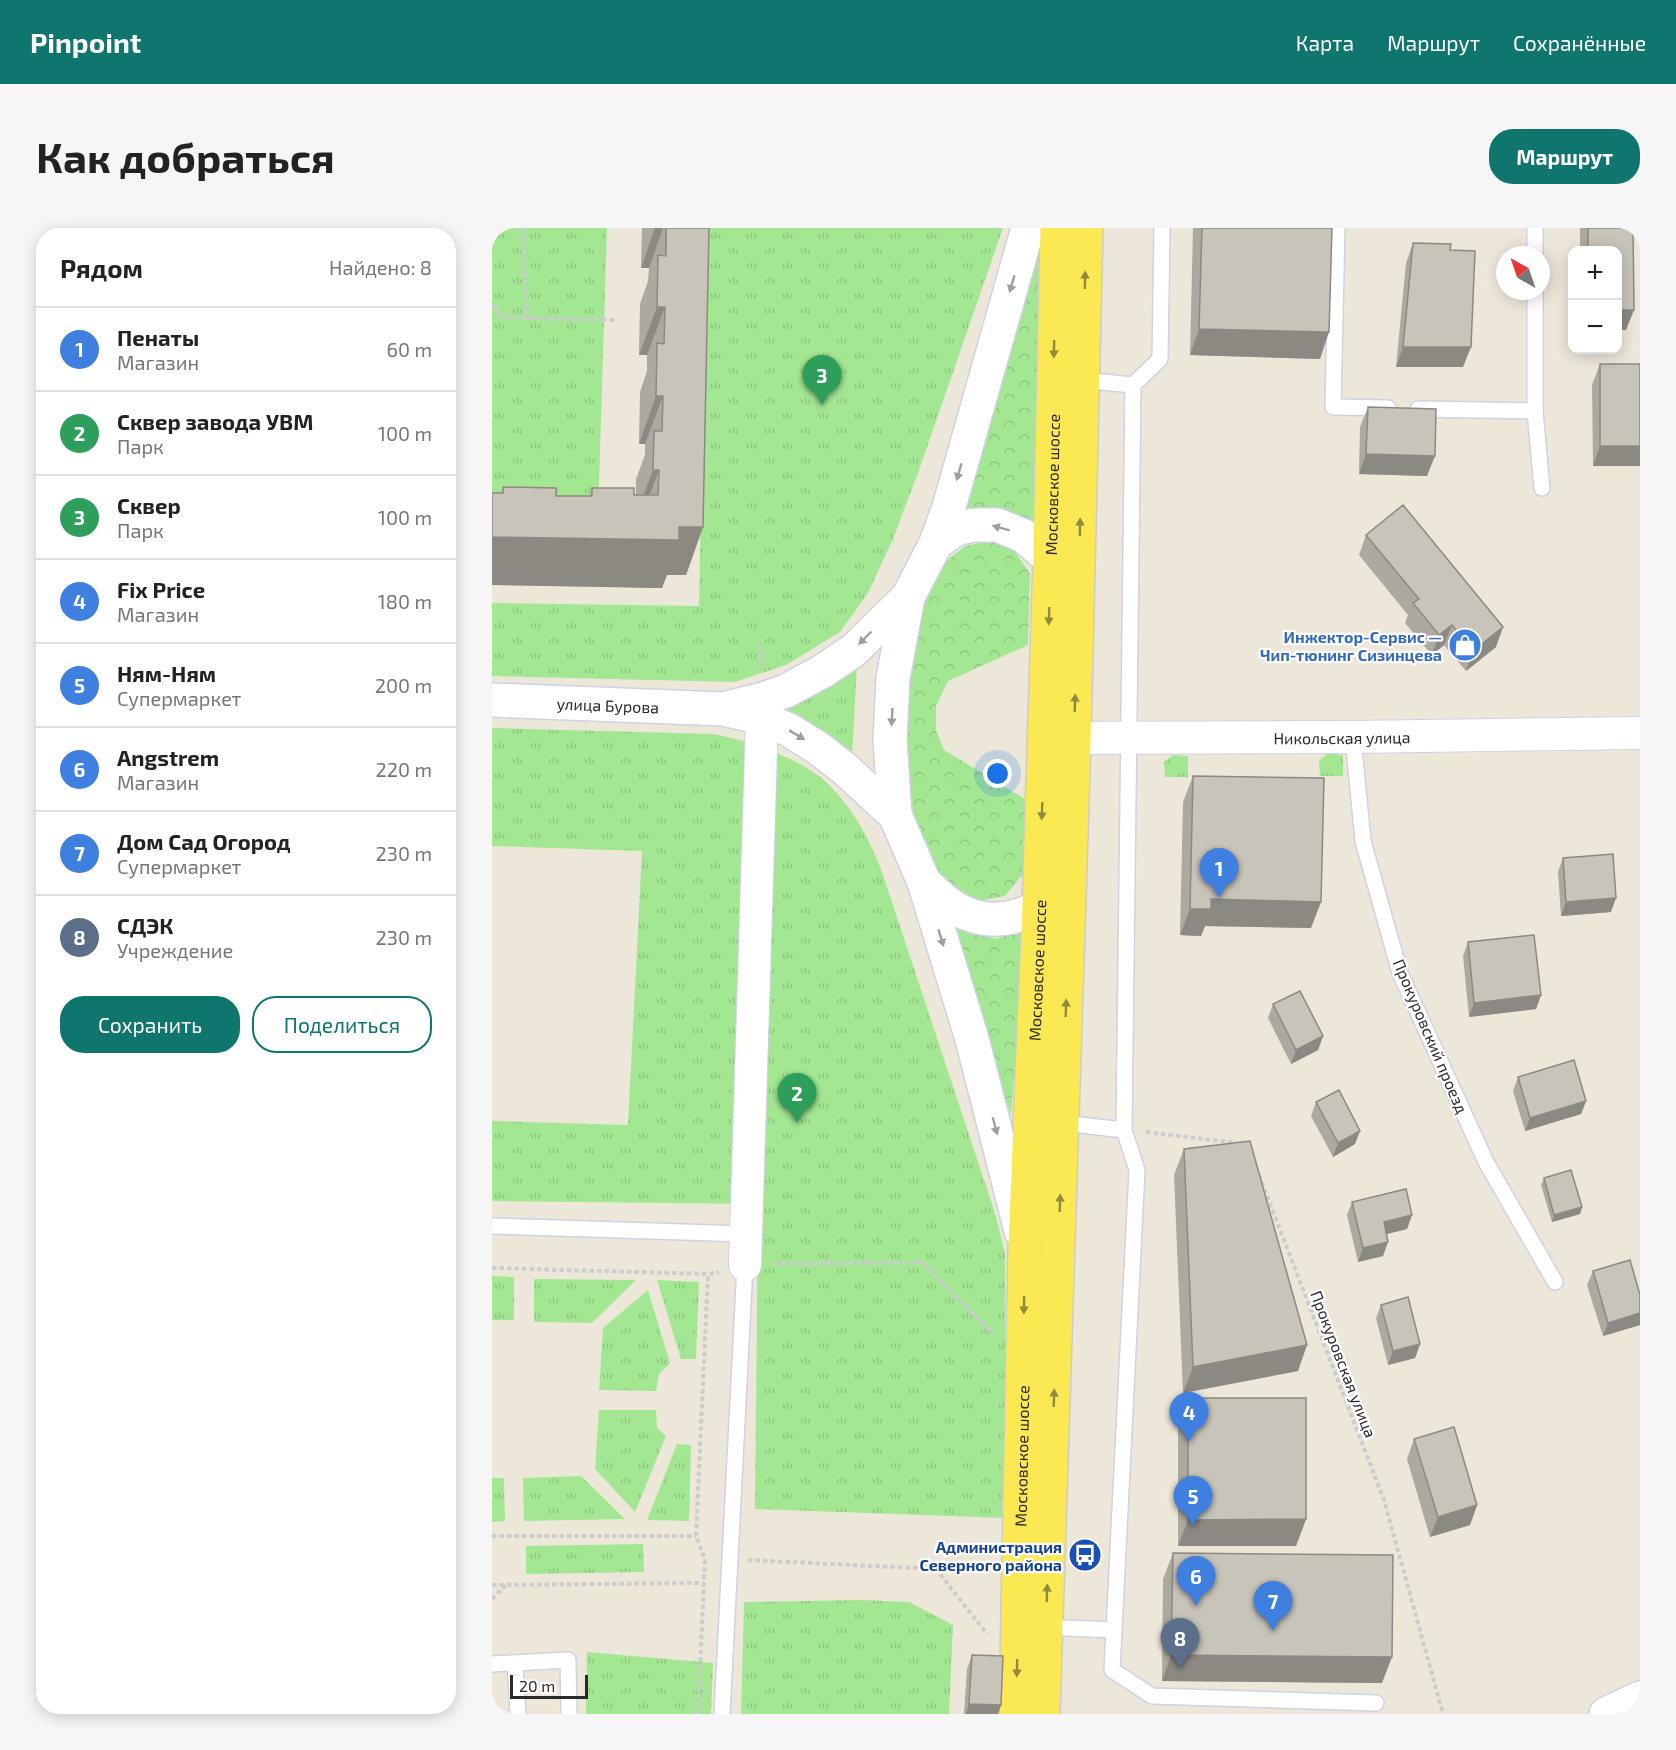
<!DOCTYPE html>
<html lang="ru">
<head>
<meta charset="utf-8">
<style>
	:root { --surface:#fff; --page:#f6f6f6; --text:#222; --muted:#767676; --line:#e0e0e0; --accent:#0f766e }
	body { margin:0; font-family:"Exo 2",sans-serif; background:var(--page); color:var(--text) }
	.controls { position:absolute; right:18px; top:18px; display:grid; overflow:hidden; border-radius:12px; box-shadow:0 3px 15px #0003 }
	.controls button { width:54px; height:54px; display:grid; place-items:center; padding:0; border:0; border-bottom:2px solid var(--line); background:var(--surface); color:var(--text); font:30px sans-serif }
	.compass { position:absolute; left:1004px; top:18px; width:54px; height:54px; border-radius:50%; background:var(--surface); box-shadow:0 3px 15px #0003; rotate:320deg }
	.scale { position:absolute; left:18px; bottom:15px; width:78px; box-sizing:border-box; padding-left:6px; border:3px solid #292929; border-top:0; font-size:16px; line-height:21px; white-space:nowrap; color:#292929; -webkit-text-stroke:4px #fff; paint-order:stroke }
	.you { position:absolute; left:506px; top:546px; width:21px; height:21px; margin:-15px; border:4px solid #fff; border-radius:50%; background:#1a73e8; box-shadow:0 0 0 9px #1a73e833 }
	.badge { display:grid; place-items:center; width:39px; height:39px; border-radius:50%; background:var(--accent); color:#fff; font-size:20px; font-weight:700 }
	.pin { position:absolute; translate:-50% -50px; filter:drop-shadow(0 2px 3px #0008) }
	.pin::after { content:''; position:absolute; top:32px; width:21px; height:18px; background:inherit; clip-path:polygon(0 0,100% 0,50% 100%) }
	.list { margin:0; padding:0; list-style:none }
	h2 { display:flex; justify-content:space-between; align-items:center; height:78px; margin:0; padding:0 24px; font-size:26px }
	h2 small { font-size:20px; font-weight:400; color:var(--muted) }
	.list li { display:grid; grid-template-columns:39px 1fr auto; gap:18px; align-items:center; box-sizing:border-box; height:84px; padding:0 24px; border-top:2px solid var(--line) }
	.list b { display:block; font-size:22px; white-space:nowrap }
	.list p { margin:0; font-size:20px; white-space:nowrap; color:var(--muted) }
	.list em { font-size:20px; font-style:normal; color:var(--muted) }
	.actions { display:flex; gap:12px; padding:18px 24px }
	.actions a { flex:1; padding:14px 0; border:2px solid var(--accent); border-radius:24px; text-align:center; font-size:21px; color:var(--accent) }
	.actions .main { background:var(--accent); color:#fff }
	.map { position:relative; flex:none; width:1148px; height:1486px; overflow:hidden; border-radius:24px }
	header { display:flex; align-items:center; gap:36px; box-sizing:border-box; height:84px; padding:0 30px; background:var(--accent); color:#fff }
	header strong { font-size:28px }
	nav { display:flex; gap:33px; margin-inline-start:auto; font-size:21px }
	.intro { display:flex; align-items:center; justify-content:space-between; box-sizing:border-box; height:144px; padding:0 36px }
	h1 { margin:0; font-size:42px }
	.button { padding:15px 27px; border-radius:24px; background:var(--accent); color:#fff; font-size:21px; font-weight:700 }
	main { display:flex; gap:36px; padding:0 36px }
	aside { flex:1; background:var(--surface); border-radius:24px; box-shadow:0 3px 15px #0003 }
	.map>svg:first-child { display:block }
	.grass { fill:url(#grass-tufts) }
	.forest { fill:url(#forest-crowns) }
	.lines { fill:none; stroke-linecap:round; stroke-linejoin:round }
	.service-casing { stroke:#cfd1e4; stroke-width:18 }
	.minor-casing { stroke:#cfd1e4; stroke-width:34 }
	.secondary-casing { stroke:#cfd1e4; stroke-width:36 }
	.primary-casing { stroke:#ccc; stroke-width:36 }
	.path { stroke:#ccc; stroke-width:4; stroke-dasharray:4.5 3; stroke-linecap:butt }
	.service { stroke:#fff; stroke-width:15 }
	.minor { stroke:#fff; stroke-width:32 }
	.secondary { stroke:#fff; stroke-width:33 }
	.primary { stroke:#fae952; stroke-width:33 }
	.wall { fill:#aca9a0 }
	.shaded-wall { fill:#8c8982 }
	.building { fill:#c8c4ba; stroke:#8c8982; stroke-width:1.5 }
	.oneway { fill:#92893e }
	.oneway2 { fill:#9f9f9f }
	.labels { text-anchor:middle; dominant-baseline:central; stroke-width:4.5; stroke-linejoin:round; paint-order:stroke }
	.street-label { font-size:16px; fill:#292929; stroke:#fff }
	.shop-label { font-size:16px; font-weight:bold; fill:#366cbe; stroke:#fff; text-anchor:end }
	.transit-label { font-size:16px; font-weight:bold; fill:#164399; stroke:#fff; text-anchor:end }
</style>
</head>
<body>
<header>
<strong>Pinpoint</strong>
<nav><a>Карта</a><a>Маршрут</a><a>Сохранённые</a></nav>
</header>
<div class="intro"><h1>Как добраться</h1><a class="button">Маршрут</a></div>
<main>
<aside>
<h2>Рядом<small>Найдено: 8</small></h2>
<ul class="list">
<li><span class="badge" style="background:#3f7fe0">1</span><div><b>Пенаты</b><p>Магазин</p></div><em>60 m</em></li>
<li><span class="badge" style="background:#2e9e5b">2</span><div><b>Сквер завода УВМ</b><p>Парк</p></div><em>100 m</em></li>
<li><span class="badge" style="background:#2e9e5b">3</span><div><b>Сквер</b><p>Парк</p></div><em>100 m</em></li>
<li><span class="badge" style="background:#3f7fe0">4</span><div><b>Fix Price</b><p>Магазин</p></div><em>180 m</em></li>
<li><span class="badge" style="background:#3f7fe0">5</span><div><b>Ням-Ням</b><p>Супермаркет</p></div><em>200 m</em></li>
<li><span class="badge" style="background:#3f7fe0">6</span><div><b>Angstrem</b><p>Магазин</p></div><em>220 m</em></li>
<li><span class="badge" style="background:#3f7fe0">7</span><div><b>Дом Сад Огород</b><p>Супермаркет</p></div><em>230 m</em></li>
<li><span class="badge" style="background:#5c6f8a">8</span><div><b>СДЭК</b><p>Учреждение</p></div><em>230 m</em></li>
</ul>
<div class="actions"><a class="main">Сохранить</a><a>Поделиться</a></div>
</aside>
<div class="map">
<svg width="1148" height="1486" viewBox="0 0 1148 1486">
	<defs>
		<pattern id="grass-tufts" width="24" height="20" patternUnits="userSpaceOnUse" patternTransform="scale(1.5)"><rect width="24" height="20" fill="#a4e793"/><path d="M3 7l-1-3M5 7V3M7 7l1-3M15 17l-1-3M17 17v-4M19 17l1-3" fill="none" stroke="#8dc67f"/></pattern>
		<pattern id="forest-crowns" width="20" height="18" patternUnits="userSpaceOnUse" patternTransform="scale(1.5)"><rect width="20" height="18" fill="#a4e793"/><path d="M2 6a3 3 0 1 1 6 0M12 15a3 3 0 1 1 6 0" fill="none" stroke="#8dc67f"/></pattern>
	</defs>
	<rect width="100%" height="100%" fill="#ede7da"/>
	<g class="grass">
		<polygon points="0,0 115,0 106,287 0,283"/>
		<polygon points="214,0 511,0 426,245 401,311 376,365 348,404 294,437 243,454 0,448 0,375 207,378"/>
		<polygon points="365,437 360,529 292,481"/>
		<path d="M 0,500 L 220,506 C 257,512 315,532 341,561 C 364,585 378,613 390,644 L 503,985 L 513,1025 L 514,1290 L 263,1281 L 266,976 L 0,973 L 0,893 L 136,897 L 150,623 L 0,618 Z"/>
		<polygon points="836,525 851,527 851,548 828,548 827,533"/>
		<polygon points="681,527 696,528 696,549 673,549 672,534"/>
		<polygon points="0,1048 22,1049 22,1092 0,1092"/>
		<polygon points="42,1051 144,1052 100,1095 42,1094"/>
		<polygon points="165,1052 207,1054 204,1131 189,1131"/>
		<polygon points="156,1062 178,1135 167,1146 164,1163 107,1162 111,1100"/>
		<polygon points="107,1182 164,1182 165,1200 174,1208 143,1284 103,1241"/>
		<polygon points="185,1216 199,1217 197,1293 155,1292"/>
		<polygon points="89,1248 133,1291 32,1293 31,1250"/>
		<polygon points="0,1250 12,1250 13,1293 0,1294"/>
		<polygon points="151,1316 152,1344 34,1346 34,1318"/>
		<polygon points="370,1372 417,1374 461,1397 457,1486 249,1486 252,1374"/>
		<polygon points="95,1424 221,1435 219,1486 94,1486"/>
	</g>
	<g class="forest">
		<path d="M 549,0 L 547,301 C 520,280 502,278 469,281 Z"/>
		<polygon points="497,313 522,322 538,346 536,417 456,453 444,478 444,502 452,522 533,571 531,646 513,668 486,673 455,657 436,629 425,597 416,561 414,486 422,417 430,371 453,334 473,318"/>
		<polygon points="451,685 479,703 503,711 533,701 519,887"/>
	</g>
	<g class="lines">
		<defs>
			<g id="service">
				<polyline points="845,0 841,179 896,180"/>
				<polyline points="1043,0 1043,27"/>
				<polyline points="1043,63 1043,183 1050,260"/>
				<polyline points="591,152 641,157"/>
				<polyline points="926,181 1043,183"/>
				<polyline points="861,509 871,613 908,745 994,934 1063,1054"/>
				<polyline points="571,895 632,902"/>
				<polyline points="0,998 255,1006"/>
				<polyline points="550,1399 622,1402 645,942 632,902 641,157 668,131 670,0"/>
				<polyline points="622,1402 620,1442 660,1468 884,1475"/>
				<polyline points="23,1435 26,1486"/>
				<polyline points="0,1436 76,1432 77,1486"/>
				<polyline points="230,1486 253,1037"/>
			</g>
			<g id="minor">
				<path id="s1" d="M 556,510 L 861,509 L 1148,505"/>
				<polyline points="253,1037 270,490"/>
			</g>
			<g id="secondary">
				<polyline points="444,315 464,301 482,297 505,297 532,308 575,346"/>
				<path id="s2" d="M 0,472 L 231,481 L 270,490 L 297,502 L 326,520 L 353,541 L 403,587 L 432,654 L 480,811 L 529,1003"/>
				<polyline points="235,480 271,471 294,463 331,443 362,422 416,369 444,315 457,279 536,0"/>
				<polyline points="403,587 398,512 401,450 416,369"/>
				<path d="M 432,654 C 444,665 457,679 473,685 C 507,700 540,686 568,666"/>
				<polyline points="1114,1486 1148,1470"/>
			</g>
			<g id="primary">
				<path id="s3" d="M 524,1486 L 533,1019 L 547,681 L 558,329 L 565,0"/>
				<polyline points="551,1486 582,511 594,0"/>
			</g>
		</defs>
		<use href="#service" class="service-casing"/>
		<use href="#minor" class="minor-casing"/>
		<use href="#secondary" class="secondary-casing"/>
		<use href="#primary" class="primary-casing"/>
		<g class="path">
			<polyline points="30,0 35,90 122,92"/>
			<polyline points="0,79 3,79 7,89 35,90"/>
			<polyline points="268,417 269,440"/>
			<polyline points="654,904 745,915"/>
			<polyline points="767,947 892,1272 951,1486"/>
			<polyline points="282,1036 430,1034 501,1106"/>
			<polyline points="0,1040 216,1046 227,1044"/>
			<polyline points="0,1308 204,1308"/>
			<polyline points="256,1332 444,1341 495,1406"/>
			<polyline points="0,1357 211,1355"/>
			<polyline points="0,1371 14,1357"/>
			<polyline points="206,1486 213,1331 204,1308 216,1046"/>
		</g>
		<use href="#service" class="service"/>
		<use href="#minor" class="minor"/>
		<use href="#secondary" class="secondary"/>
		<use href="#primary" class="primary"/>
	</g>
	<g class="wall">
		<polygon points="150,0 217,0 211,299 194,347 175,347 170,360 0,357 0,265 9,265 11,259 64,268 97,268 100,260 144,267 144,251 153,227 153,216 147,216 148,164 155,143 155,127 147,127 148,76 156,53 157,40 149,40"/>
		<polygon points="701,0 840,0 828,131 698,127"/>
		<polygon points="1088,0 1141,0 1134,102 1125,102 1125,22 1088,22"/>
		<polygon points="921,15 958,22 971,139 904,139 914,35"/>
		<polygon points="1108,136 1148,136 1148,238 1101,238 1100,157"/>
		<polygon points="876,179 935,248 867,246 868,199"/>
		<polygon points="874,307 1004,419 974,443 952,417 940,427 913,395 916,387 867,327"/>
		<polygon points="701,548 819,700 713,698 709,708 688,707 691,574"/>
		<polygon points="1071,630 1119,684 1069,688 1066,644"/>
		<polygon points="976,714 1049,767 1044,781 977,789 971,728"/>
		<polygon points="781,776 831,808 826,822 799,836 776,790"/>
		<polygon points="1026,849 1094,873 1089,886 1033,903 1021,863"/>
		<polygon points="824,874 863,916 841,929 819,888"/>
		<polygon points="692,921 806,1143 691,1165 682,947"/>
		<polygon points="1052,950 1090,979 1088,986 1060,994 1049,957"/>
		<polygon points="860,974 920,987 915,1001 894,1006 891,1028 866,1034 855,987"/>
		<polygon points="1101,1043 1148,1097 1111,1108 1095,1057"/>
		<polygon points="889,1077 928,1116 923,1130 896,1137 884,1090"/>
		<polygon points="696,1170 814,1291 804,1318 686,1318 686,1197"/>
		<polygon points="922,1211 985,1277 978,1297 938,1309 915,1231"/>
		<polygon points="681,1325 890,1455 670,1453 671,1351"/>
		<polygon points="480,1427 509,1477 506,1486 472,1486 475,1441"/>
	</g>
	<g class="shaded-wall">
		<polygon points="163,0 171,0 157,40 149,40"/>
		<polygon points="165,79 173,79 155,127 147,127"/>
		<polygon points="1125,82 1142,82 1134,102 1125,102"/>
		<polygon points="707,101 837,104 828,131 698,127"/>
		<polygon points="911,119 979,119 971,139 904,139"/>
		<polygon points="164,168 171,168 153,216 147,216"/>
		<polygon points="1108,218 1148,218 1148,238 1101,238"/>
		<polygon points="874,226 943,228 935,248 867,246"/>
		<polygon points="161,242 167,242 149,290 143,290"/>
		<polygon points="187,299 211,299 194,347 175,347 170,360 0,357 0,309"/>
		<polygon points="960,397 952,417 940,427 947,407"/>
		<polygon points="1011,399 1004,419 974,443 981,423"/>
		<polygon points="1124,670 1119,684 1069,688 1074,674"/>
		<polygon points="719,671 829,674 819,700 713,698 709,708 688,707 698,681"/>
		<polygon points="1049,767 1044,781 977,789 982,775"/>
		<polygon points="831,808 826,822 799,836 804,822"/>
		<polygon points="1094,873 1089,886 1033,903 1038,890"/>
		<polygon points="868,903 863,916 841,929 846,915"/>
		<polygon points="1090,979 1088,986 1060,994 1062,987"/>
		<polygon points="920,987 915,1001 887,1008 892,994"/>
		<polygon points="896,1014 891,1028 866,1034 871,1020"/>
		<polygon points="1148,1085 1148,1097 1111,1108 1116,1095"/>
		<polygon points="928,1116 923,1130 896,1137 901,1123"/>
		<polygon points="815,1117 806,1143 691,1165 701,1139"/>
		<polygon points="985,1277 978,1297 938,1309 946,1289"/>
		<polygon points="814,1291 804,1318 686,1318 696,1292"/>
		<polygon points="679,1427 900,1429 890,1455 670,1453"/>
		<polygon points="477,1476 509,1477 506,1486 474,1486"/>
	</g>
	<g class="building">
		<polygon points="174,0 217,0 211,299 187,299 187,312 0,309 0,265 11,265 11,259 64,260 64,268 100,268 100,260 142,260 142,267 166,267 167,242 161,242 162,203 170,203 171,168 164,168 165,115 172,116 173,79 165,79 166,27 174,28"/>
		<polygon points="710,0 840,0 837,104 707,101"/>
		<polygon points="1096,0 1141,0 1142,82 1125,82 1125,22 1096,22"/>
		<polygon points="921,15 959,16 958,22 983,23 979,119 911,119"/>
		<rect x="1108" y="136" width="40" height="82"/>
		<polygon points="876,179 944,181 943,228 874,226"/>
		<polygon points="911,277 1011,399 981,423 960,397 947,407 921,375 927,371 874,307"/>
		<polygon points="701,548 832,550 829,674 719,671 719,681 698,681"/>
		<polygon points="1121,626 1124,670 1074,674 1071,630"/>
		<polygon points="1042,707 1049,767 982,775 976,714"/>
		<polygon points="808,763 831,808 804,822 781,776"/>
		<polygon points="1082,832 1094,873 1038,890 1026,849"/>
		<polygon points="847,862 868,903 846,915 824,874"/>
		<polygon points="758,913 815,1117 701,1139 692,921"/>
		<polygon points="1079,942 1090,979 1062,987 1052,950"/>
		<polygon points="914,961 920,987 892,994 896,1014 871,1020 860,974"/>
		<polygon points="1138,1032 1148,1067 1148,1085 1116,1095 1101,1043"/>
		<polygon points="916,1069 928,1116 901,1123 889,1077"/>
		<polygon points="696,1170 814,1170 814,1291 696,1292"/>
		<polygon points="962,1199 985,1277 946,1289 922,1211"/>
		<polygon points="681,1325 901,1327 900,1429 679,1427"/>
		<polygon points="480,1427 511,1428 509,1477 477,1476"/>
	</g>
	<defs><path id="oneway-solid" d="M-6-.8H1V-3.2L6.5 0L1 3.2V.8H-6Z" transform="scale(1.5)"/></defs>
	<g class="oneway">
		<use href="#oneway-solid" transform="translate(593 52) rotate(-89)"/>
		<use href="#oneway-solid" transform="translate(562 121) rotate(91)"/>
		<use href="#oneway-solid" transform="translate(588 299) rotate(-89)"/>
		<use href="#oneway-solid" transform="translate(557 388) rotate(92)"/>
		<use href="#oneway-solid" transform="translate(583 475) rotate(-88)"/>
		<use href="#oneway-solid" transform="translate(550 583) rotate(92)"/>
		<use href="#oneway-solid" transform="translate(574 780) rotate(-88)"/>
		<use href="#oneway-solid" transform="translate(568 975) rotate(-88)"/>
		<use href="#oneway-solid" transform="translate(532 1077) rotate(91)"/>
		<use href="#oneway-solid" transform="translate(562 1170) rotate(-88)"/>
		<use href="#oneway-solid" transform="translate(555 1365) rotate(-88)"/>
		<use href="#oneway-solid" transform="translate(525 1440) rotate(91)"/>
	</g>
	<g class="oneway2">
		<use href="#oneway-solid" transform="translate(520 56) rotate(106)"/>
		<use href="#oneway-solid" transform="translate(467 244) rotate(106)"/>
		<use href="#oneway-solid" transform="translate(509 300) rotate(-165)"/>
		<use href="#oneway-solid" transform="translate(373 410) rotate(135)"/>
		<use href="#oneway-solid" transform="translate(400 489) rotate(93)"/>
		<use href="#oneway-solid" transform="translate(305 507) rotate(31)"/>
		<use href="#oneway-solid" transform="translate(449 710) rotate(73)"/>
		<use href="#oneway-solid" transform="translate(503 898) rotate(75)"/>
	</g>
	<defs>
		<symbol id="shop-disc" viewBox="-11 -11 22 22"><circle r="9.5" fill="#3f7fe0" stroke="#fff"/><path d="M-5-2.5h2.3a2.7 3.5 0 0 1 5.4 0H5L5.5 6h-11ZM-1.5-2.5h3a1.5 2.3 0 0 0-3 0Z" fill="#fff"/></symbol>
		<symbol id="bus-disc" viewBox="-11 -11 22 22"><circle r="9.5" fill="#1a4fb4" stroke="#fff"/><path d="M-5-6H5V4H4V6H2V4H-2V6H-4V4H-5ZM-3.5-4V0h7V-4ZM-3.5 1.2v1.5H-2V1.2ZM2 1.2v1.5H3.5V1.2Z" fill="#fff"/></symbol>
	</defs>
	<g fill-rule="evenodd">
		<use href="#shop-disc" x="954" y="398" width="38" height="38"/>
		<use href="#bus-disc" x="574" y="1308" width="38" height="38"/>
	</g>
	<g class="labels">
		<g class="street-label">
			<text stroke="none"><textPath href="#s3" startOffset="1230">Московское шоссе</textPath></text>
			<text stroke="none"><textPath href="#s2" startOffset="116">улица Бурова</textPath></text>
			<text stroke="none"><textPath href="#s1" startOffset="294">Никольская улица</textPath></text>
			<text stroke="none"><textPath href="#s3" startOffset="744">Московское шоссе</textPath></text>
			<text transform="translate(939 808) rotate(67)">Прокуровский проезд</text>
			<text transform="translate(852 1136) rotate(69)">Прокуровская улица</text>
			<text stroke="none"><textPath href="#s3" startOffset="258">Московское шоссе</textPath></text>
		</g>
		<g class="shop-label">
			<text x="950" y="408">Инжектор-Сервис —<tspan x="950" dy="18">Чип-тюнинг Сизинцева</tspan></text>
		</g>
		<g class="transit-label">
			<text x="570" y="1318">Администрация<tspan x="570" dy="18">Северного района</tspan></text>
		</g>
	</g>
</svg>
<div class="controls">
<button>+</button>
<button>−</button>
</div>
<svg class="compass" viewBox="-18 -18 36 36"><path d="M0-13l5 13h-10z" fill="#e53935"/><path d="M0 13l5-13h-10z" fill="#767676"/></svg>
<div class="scale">20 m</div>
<div class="you"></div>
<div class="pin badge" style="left:727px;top:670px;background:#3f7fe0">1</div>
<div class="pin badge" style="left:305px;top:895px;background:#2e9e5b">2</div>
<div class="pin badge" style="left:330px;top:177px;background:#2e9e5b">3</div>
<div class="pin badge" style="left:697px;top:1214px;background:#3f7fe0">4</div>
<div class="pin badge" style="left:701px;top:1298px;background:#3f7fe0">5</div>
<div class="pin badge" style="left:704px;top:1378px;background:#3f7fe0">6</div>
<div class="pin badge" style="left:781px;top:1403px;background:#3f7fe0">7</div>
<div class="pin badge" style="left:688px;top:1440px;background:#5c6f8a">8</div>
</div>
</main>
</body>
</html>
